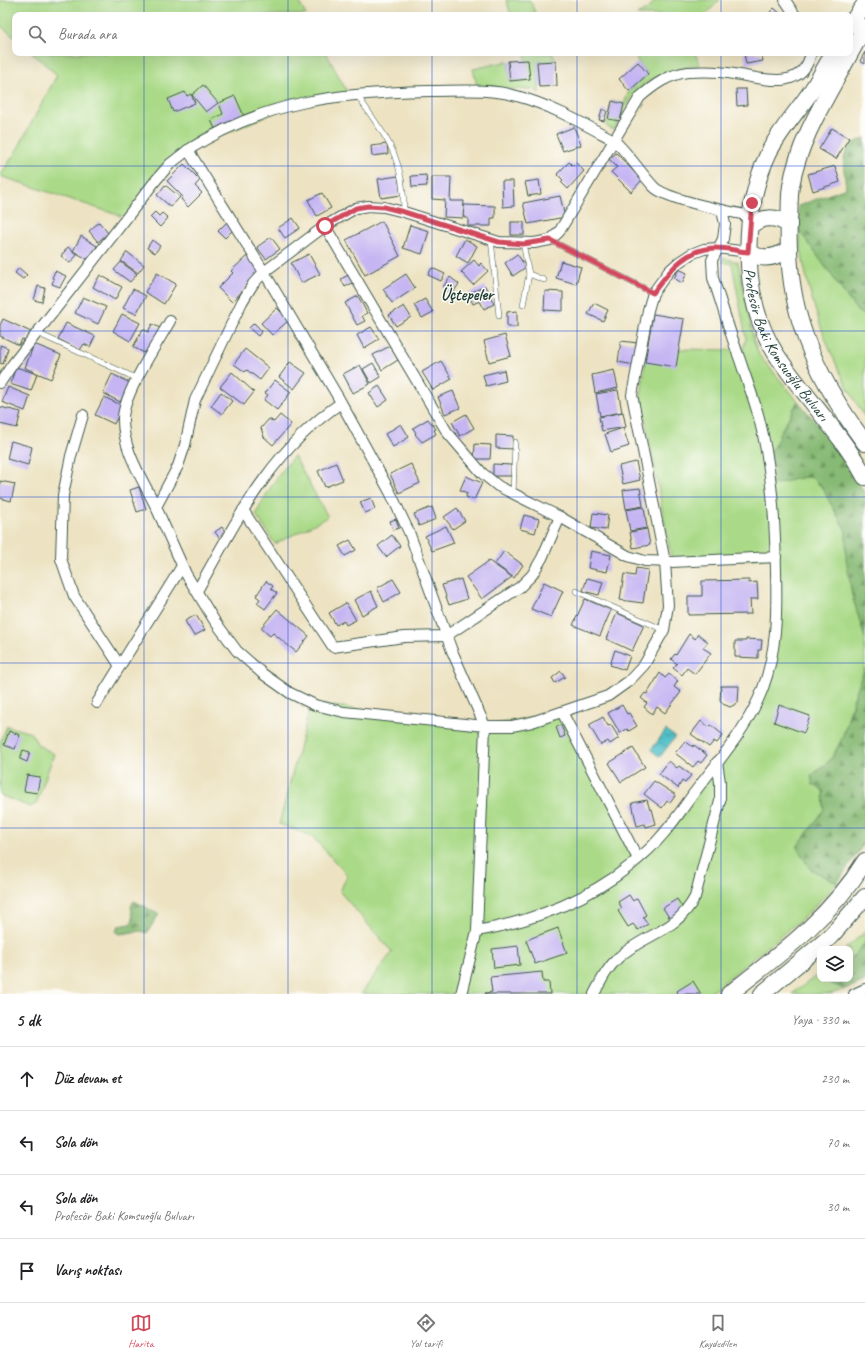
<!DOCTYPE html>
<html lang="tr">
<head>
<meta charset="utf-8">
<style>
	:root { --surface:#fff; --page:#f2f2f2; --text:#202124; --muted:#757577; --line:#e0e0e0; --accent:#d1495b }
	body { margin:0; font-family:Caveat,sans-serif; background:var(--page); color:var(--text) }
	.controls { position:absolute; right:12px; bottom:12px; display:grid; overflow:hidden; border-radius:8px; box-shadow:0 4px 16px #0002 }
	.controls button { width:36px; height:36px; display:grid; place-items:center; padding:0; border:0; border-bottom:1px solid var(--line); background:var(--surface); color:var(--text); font:20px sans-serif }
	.stop { position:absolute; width:12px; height:12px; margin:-9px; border:3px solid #d1495b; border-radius:50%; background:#fff }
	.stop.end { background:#d1495b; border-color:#fff; box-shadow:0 1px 4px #0008 }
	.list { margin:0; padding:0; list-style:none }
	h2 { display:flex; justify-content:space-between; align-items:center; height:52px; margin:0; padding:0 16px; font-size:17px }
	h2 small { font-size:13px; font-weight:400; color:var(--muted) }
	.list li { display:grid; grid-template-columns:26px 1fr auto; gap:12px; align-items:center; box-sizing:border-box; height:64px; padding:0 16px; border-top:1px solid var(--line) }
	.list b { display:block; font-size:15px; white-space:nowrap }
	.list p { margin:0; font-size:13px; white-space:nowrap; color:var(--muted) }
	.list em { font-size:13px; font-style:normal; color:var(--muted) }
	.icon { flex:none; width:22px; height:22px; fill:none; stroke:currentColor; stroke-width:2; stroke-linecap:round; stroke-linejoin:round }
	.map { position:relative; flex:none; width:865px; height:994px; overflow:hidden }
	.search { position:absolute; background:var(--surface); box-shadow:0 4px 16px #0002; left:12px; right:12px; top:12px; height:44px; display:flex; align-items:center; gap:10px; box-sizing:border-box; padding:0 14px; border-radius:8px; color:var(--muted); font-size:15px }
	.sheet { height:308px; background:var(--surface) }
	nav { display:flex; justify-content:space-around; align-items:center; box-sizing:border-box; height:56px; border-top:1px solid var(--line); background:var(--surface); font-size:11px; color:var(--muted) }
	nav a { display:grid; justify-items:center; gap:2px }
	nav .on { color:var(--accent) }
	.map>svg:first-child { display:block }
	.green { fill:#aada88; stroke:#648c5e }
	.forest { fill:url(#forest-firs); stroke:#537c54 }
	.water { fill:url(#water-waves); stroke:#397f7e }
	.building { fill:#c5b5f3 }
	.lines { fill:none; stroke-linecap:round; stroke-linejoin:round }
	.service-casing { stroke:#3e5649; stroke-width:6 }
	.minor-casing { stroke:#3e5649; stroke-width:12 }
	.primary-casing { stroke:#3e5649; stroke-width:18 }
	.service { stroke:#fff; stroke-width:5 }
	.minor { stroke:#fff; stroke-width:10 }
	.primary { stroke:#fff; stroke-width:16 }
	.route { stroke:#d1495b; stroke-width:5 }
	.grid { fill:none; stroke:#1d4ed8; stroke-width:1; stroke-opacity:0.55 }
	.labels { text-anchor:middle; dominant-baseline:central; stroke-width:3; stroke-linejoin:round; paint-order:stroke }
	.street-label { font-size:16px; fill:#1f3d34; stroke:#fdfcf7 }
	.neighbourhood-label { font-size:17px; font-weight:bold; fill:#1f3d34; stroke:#fdfcf7 }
</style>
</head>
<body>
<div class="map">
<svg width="865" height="994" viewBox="0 0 865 994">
	<defs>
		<pattern id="forest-firs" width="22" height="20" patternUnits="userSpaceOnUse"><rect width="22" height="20" fill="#87ba74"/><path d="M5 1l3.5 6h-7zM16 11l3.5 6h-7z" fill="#6e9860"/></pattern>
		<pattern id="water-waves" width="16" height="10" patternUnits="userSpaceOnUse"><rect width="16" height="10" fill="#53c1c9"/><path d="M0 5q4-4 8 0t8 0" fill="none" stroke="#449ea4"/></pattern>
	</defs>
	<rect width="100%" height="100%" fill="#fdfcf7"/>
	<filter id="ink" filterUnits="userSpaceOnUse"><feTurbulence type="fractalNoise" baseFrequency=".025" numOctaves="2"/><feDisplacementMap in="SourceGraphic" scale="8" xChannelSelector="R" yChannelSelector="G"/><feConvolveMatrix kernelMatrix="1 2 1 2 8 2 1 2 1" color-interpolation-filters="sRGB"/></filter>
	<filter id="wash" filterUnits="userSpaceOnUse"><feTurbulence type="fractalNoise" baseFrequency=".012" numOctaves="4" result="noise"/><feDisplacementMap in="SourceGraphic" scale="16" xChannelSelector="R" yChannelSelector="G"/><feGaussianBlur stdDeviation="0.9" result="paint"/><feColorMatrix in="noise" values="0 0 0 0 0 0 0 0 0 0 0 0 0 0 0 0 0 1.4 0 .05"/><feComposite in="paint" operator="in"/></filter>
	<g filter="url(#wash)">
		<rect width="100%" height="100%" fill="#ede3c2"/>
		<g class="green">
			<polygon points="0,0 298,0 306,15 15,15 15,38 0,25"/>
			<polygon points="506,0 530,0 536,15 511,15"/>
			<polygon points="656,0 720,0 705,15 637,15 648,9"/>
			<polygon points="32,53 326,53 349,95 289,106 188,150 127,218 0,176 18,148 57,75"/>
			<polygon points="525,53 552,53 556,61 538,62 539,93 533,89 478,90 473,69 508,61 510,81 529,79"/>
			<path d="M 635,53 L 695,53 L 700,65 C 679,68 656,73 640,88 C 630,97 621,118 614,130 L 606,126 L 612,101 L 624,104 L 629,91 L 648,74 L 638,62 Z"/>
			<path d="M 799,230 L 857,311 L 865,316 L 865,417 C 831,364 804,293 799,230 Z"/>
			<path d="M 723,258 L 738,262 L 754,341 L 759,355 L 798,401 L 779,434 L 771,485 C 783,483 801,476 811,477 L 821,486 L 846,531 L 852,595 L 865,638 L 865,668 L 853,700 L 843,737 L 831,759 L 811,776 L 823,790 L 825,810 L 797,847 L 813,870 L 837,883 L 803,918 L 709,994 L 361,994 L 392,952 L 340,892 L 347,875 L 312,836 L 279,824 L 311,703 L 485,726 L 562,712 L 638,859 L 733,742 L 769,672 L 776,558 L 672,562 L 641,396 L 645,362 L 679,349 L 736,350 L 740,361 L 746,338 L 732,264 L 722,262 Z"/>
			<path d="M 294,456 L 328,517 L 275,544 L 256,515 C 265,493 279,474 294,456 Z"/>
			<polygon points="7,726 31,733 38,745 54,754 36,804 30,807 0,795 0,742"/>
			<polygon points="865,932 865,943 850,960 850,949 845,949"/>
			<polygon points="820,973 820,979 825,979 829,983 845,989 830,994 792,994"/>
		</g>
		<g class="forest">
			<path d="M 865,138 L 865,316 L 857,311 L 799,230 L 798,206 L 846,188 C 844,164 837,148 865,138 Z"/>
			<path d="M 798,401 L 825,433 L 851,470 L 865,494 L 865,638 L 852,595 L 846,558 L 846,531 L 821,486 L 811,477 C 801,476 783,483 771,485 L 767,459 Z"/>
			<path d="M 865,668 L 865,842 L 837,883 L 810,869 L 797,847 L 824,810 L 823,790 L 813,785 L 811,776 C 818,771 827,765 832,758 C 849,731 852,697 865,668 Z"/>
			<polygon points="134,901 159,914 147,933 141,931 120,934 116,932 118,926 130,924 133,920 131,906"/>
			<polygon points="865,943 865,981 845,989 829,983 825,979 850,979 850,960"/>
		</g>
		<polygon class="water" points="666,730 675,737 660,757 651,750"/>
		<g id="blocks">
			<g class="building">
				<polygon points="774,8 782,15 767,15"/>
				<polygon points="865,52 865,64 860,61"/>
				<polygon points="744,53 761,53 763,61 746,64"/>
				<polygon points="528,60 530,79 510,81 508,61"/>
				<polygon points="556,61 557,86 539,87 537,62"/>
				<polygon points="638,62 648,74 629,91 619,79"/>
				<polygon points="203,85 218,103 206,112 192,95"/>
				<polygon points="736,89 746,89 747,105 737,106"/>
				<polygon points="185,92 187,96 191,94 195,103 173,112 168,99"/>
				<polygon points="235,96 244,116 215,129 211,120 223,114 219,103"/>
				<polygon points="612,101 624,104 620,121 608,119"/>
				<polygon points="602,109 607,111 604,121 599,120"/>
				<polygon points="574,127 581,145 563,151 556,134"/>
				<polygon points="832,128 849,138 836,159 819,149"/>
				<polygon points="387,144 388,154 372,156 371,146"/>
				<polygon points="616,153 642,180 631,192 611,172 617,167 609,159"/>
				<polygon points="569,162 573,166 576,163 584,171 568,189 561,182 563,180 557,174"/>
				<polygon points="184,164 200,180 195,186 202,193 188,207 181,199 183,197 167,181"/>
				<polygon points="835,166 840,182 813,191 808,174"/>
				<polygon points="426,175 427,186 412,187 411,176"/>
				<polygon points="398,176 401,195 381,198 378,179"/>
				<polygon points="432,177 451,177 450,201 464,201 463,218 444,217 445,200 432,199"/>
				<polygon points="539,180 541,194 528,196 525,182"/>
				<polygon points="502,181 513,181 514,206 503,207"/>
				<polygon points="165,185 180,197 171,207 157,195"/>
				<polygon points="322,193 331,208 317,216 308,200"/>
				<polygon points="560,196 565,217 528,224 523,203"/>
				<polygon points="464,205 495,206 495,218 491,218 491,226 468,226 468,218 464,218"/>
				<polygon points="155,212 159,216 162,213 168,218 160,227 150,217"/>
				<polygon points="293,218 300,228 285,238 278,228"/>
				<polygon points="382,221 400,256 365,275 346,240"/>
				<polygon points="99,222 108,233 98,242 89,231"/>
				<polygon points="227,222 234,229 225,238 218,231"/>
				<rect x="511" y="222" width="13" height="13"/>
				<polygon points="410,225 429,231 422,254 403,248"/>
				<polygon points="81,236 97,246 89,260 73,251"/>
				<polygon points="271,237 280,249 266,259 257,247"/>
				<polygon points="465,239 477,246 468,263 456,256"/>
				<polygon points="152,240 160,246 155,253 147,248"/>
				<polygon points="68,247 77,255 70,263 61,256"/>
				<polygon points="127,252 144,265 138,273 121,261"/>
				<polygon points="309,254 320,274 301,283 291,263"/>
				<polygon points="517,254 526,267 513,276 505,263"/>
				<polygon points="248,255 262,270 232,302 218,288 233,273 231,271"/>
				<polygon points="474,260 479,266 481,263 488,271 473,285 461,272"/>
				<polygon points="561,261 581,267 576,284 556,278"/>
				<polygon points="121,262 137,274 130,282 114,270"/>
				<polygon points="19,268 27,275 23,279 15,273"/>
				<polygon points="432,268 445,274 441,281 428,275"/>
				<polygon points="679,269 687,273 682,283 674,278"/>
				<polygon points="55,271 66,276 60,287 52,284 54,279 52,278"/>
				<polygon points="157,273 176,284 164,304 145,292"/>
				<polygon points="350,274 354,282 345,287 341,279"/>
				<polygon points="406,274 415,288 392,303 383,289"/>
				<polygon points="100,275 122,287 115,300 93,287"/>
				<polygon points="450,277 459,284 452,294 443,287"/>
				<polygon points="38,286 45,288 42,302 34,300"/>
				<polygon points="485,286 494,304 484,309 480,301 473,304 468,294"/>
				<polygon points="133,289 146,296 136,314 123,308"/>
				<polygon points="545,291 563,292 563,311 544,310"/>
				<polygon points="358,296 367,313 362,316 365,321 357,325 345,303"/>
				<polygon points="83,297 106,307 98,324 75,313"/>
				<polygon points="425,299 433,312 422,318 414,305"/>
				<polygon points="594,303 608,310 603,321 588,314"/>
				<polygon points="404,306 411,317 396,326 389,315"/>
				<polygon points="277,308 289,320 272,335 261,323"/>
				<polygon points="517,311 517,327 507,327 507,312"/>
				<polygon points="122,314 140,323 130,341 113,331"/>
				<polygon points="653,314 684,319 676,367 645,362"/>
				<polygon points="3,319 31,332 26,340 22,339 19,345 0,336 0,325"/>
				<polygon points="66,323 95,336 90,347 84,344 80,350 58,339"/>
				<polygon points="254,323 262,331 258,336 249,328"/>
				<polygon points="152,324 162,329 148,355 133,347 143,329 148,332"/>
				<polygon points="371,327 379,339 364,348 357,335"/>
				<polygon points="505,335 511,356 489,362 484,341"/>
				<polygon points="621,341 638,343 635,365 618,362"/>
				<polygon points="34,344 61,355 51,379 25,368"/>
				<polygon points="0,345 8,348 3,364 0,363"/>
				<polygon points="390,346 398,360 382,370 373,355"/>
				<polygon points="245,349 269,368 260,380 247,370 245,372 234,364"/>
				<polygon points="441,361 452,379 433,390 422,372"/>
				<polygon points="290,362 306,373 294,389 279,377"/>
				<polygon points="373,363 381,377 371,383 363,369"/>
				<polygon points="360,365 370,384 353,393 343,374"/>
				<polygon points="16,367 37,374 31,391 10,384"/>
				<polygon points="504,370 506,381 486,386 483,375"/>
				<polygon points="614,370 618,388 595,393 592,375"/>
				<polygon points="232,372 254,392 244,405 220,387"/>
				<polygon points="112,374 130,383 120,402 103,393"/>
				<polygon points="275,380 291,392 277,410 264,400 268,395 265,393"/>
				<polygon points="379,386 388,400 378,407 369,393"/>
				<polygon points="8,387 30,396 25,411 2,402"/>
				<polygon points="618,390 622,412 600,416 596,394"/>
				<polygon points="453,391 460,408 445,414 438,397"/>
				<polygon points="221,392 232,401 222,414 211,406"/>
				<polygon points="104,397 123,406 114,424 95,415"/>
				<polygon points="0,407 21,412 17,428 0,424"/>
				<polygon points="623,412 626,427 602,431 599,417"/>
				<polygon points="466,414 474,428 460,436 452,422"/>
				<polygon points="280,415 291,424 273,445 264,437 261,428 269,419 274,422"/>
				<polygon points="428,419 436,429 434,430 436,434 422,442 415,434 416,433 413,428"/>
				<polygon points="401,424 409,437 393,447 385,434"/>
				<polygon points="623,428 629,446 611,452 605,434"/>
				<polygon points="496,435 513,436 513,449 496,448"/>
				<polygon points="11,441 32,447 28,465 7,459"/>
				<polygon points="475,444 491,445 490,459 474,459"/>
				<polygon points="636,462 640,480 623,484 619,466"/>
				<polygon points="336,463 343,480 325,487 318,471"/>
				<polygon points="411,464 420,483 399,493 390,474"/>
				<polygon points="493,464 511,465 511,476 493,476"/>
				<polygon points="466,476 482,483 474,500 466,497 467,493 460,490"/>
				<polygon points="0,481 15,484 11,501 0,498"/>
				<polygon points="139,487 146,509 137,512 130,490"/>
				<polygon points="640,488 643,506 626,509 623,490"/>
				<polygon points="371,498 375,509 365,513 360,502"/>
				<polygon points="432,507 436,519 419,526 414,514"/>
				<polygon points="644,507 647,528 630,531 626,510"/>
				<polygon points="457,508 465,521 453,529 444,517"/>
				<polygon points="593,513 608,515 606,530 591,528"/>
				<polygon points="524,515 539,519 535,533 520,529"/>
				<polygon points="396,519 399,528 393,530 390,521"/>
				<polygon points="446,526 454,543 432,551 425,536"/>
				<polygon points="222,527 227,535 220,539 215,532"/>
				<polygon points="647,529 650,545 633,548 630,532"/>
				<polygon points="392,535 400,546 386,557 378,546"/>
				<polygon points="350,540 356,550 345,556 339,546"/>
				<polygon points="504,551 523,565 514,578 495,564"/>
				<polygon points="591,551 611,555 607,572 588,568"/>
				<polygon points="489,561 512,577 482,599 466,577"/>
				<polygon points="636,568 648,570 643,603 620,600 624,574 635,576"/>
				<polygon points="587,578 603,582 599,595 583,591"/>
				<polygon points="393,579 401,592 384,602 377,588"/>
				<polygon points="461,579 467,599 449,605 442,585"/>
				<polygon points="749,580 749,583 757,582 758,599 750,599 751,614 688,615 688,596 702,596 702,581"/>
				<polygon points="266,581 273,586 271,589 277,593 265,609 257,603 260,599 256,596"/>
				<polygon points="544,582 563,591 551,617 531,609"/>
				<polygon points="371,591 378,606 362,615 354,600"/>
				<polygon points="585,599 611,610 600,636 573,625"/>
				<polygon points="346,603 356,620 346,625 344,621 336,625 329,613"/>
				<polygon points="277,609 309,636 296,652 273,633 270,636 261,628"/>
				<polygon points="617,613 644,625 632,651 606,639"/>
				<polygon points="196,615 205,630 194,636 185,621"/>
				<polygon points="689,634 695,639 698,634 708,642 703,648 711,653 695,674 687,668 682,675 673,668 677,664 671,659 675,654 676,655"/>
				<polygon points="746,639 762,640 761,650 758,650 758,658 735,657 735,641 746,641"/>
				<polygon points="615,650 630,656 625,670 610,665"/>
				<polygon points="561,671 565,677 555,683 552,678"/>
				<polygon points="660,673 665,678 669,674 678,681 674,687 681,692 665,713 657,707 652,714 644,707 647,703 641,698 645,693 647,694"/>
				<polygon points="721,686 739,686 738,703 730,707 723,704 720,700"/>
				<polygon points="622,705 627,714 629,713 637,726 629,731 627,729 620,733 608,713"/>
				<polygon points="779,705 810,716 804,733 774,722"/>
				<polygon points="603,717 608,726 611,725 619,738 610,744 608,741 601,745 589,725"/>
				<polygon points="701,721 709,727 711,725 723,735 717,743 714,741 709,747 691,734"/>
				<polygon points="561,725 565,736 560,738 556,727"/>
				<polygon points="9,731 20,735 15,749 4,745"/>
				<polygon points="685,741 693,747 694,745 707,755 701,763 698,761 693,767 675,753"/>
				<polygon points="633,748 645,767 621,782 609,763"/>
				<polygon points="23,750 30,752 27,762 20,759"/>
				<polygon points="669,761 677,768 679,766 691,775 685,783 682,781 678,788 659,774"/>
				<polygon points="27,775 40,777 37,793 24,791"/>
				<polygon points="654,781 676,795 670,803 667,801 662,808 644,794"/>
				<polygon points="647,800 650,810 652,809 656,824 646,827 645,824 637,826 632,803"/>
				<polygon points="629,895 633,901 637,898 646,915 643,917 648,924 638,930 633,924 628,927 618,911 622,908 618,902"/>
				<polygon points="677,899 684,910 670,919 663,908"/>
				<polygon points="558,928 567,953 535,964 526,940"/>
				<polygon points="518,946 520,965 494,968 492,949"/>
				<polygon points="542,972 543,982 549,982 550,994 486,994 485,993 492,992 490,977"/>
				<polygon points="693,981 701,994 678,994 677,991"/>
			</g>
		</g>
	</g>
	<g filter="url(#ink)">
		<use href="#blocks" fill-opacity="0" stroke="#3e5649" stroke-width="1"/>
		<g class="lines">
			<defs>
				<g id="service">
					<path d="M 357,95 C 387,139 404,156 404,212"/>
					<polyline points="491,239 499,316"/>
					<polyline points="550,240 653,293"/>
					<polyline points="523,243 529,274 544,280"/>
					<polyline points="523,305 529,274"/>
					<polyline points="37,333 138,379"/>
					<polyline points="513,494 515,442"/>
					<polyline points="576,591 664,630"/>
				</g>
				<g id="minor">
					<polyline points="785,0 795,15"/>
					<path d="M 188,150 C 267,100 337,93 429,91 C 458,91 488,88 517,96 C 550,105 582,123 612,139 C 623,146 643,176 654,187 C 667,200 731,212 751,216"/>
					<path d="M 325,226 L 356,208 L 368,206 L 384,207 L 404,212 L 499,242 L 534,243 L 550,240 L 559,232 L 640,97 C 654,85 669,74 688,72 C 703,71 719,71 734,74 C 762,78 802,93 811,53"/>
					<path d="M 170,321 C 157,344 124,393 123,418 C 122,449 143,480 156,507 L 178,466 L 185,445 L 195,400 L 242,302 L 253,284 L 264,272 L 338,397 L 390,492 L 409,532 L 452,651 L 485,726 L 512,726 L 532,722 L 608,696 L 629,681 L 644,665 L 664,630 L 668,605 L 665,562 L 632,395 L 648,310 L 653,293 L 669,271 L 679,262 L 691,254 L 704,249 L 717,248 L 748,252"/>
					<polyline points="0,383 12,365 156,180 170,164 188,150 264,272 325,226 447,432 482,473 498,486 560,517 628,556 645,561 672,562 776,557"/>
					<polyline points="83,415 71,456 63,495 61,559 74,596 120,666"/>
					<polyline points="156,507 186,574 214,620 237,651 263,674 290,693 315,705 344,712 485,726 477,931 461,994"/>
					<polyline points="243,510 333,647 404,637 446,636 520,587 532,575 542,558 560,517"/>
					<path d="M 197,591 C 237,520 271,450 341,403"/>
					<polyline points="97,703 182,566"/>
					<polyline points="562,712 638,859"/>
					<path d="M 477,931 C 539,920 598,896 645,853 C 664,836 679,814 694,793 C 719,760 748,728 763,688 C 777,651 777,611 776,571 C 775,520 772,468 759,418 C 754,398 746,379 740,360 C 730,333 722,305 713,278 L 712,260 L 723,239 L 725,224 L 722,211"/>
					<path d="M 594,994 C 601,981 607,968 618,958 C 645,933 676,933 695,897 L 720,801 L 720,782 L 717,762"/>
					<polyline points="854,994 865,989"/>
				</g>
				<g id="primary">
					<polyline points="850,25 865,4"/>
					<path d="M 865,27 C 856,42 848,57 840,72 C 820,108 798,145 791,186 C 789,197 790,210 789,222 C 785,310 814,374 865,443"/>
					<path id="s1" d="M 834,53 C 826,65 820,78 812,90 C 798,111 780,130 769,152 C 741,211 740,298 776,354 C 803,395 842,434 865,477"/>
					<path d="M 750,226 C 762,216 776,216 789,225"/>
					<path d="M 748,252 C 762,261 776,258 789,249"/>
					<path d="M 729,994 C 779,955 832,916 865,861"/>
					<polyline points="762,994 830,937 865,897"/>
				</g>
			</defs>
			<use href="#service" class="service-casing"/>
			<use href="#minor" class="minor-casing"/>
			<use href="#primary" class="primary-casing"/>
			<use href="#service" class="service"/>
			<use href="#minor" class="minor"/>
			<use href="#primary" class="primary"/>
		</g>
	</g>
	<g class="lines" filter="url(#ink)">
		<path class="route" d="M 325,226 L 356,208 L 368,206 L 384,207 L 404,212 L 499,242 L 523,244 L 550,240 L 653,293 C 669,271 687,247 717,248 C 727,248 738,251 748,252 L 752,203"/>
	</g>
	<path class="grid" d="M 144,0 L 144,15M 288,0 L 288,15M 432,0 L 432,15M 577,0 L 577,15M 721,0 L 721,15M 144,53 L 144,994M 288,53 L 288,994M 432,53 L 432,994M 577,53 L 577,994M 721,53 L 721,994M 0,166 L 865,166M 0,331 L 865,331M 0,497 L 865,497M 0,663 L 865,663M 0,828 L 865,828"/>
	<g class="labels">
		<g class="street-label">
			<text stroke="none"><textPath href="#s1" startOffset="324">Profesör Baki Komsuoğlu Bulvarı</textPath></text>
		</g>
		<g class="neighbourhood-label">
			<text x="467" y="294">Üçtepeler</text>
		</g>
	</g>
</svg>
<div class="controls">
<button><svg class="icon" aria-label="layers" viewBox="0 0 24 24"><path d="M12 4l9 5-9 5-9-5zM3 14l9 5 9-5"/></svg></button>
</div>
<div class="stop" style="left:325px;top:226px"></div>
<div class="stop end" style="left:752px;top:203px"></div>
<div class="search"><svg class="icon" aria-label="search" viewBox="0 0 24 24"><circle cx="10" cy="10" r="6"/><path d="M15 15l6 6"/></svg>Burada ara</div>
</div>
<section class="sheet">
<h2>5 dk<small>Yaya · 330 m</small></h2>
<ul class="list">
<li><svg class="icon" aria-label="ahead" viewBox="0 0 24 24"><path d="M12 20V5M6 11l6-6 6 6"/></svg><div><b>Düz devam et</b></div><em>230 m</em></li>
<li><svg class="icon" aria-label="left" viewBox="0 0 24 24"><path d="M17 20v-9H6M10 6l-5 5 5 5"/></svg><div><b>Sola dön</b></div><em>70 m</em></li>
<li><svg class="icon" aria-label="left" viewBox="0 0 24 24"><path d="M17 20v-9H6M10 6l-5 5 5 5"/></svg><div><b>Sola dön</b><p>Profesör Baki Komsuoğlu Bulvarı</p></div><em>30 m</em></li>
<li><svg class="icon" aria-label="arrive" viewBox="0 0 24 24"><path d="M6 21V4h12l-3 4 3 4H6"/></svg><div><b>Varış noktası</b></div></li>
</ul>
</section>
<nav>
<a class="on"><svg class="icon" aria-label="map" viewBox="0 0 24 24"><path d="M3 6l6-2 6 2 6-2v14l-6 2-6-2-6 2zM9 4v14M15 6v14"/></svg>Harita</a>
<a><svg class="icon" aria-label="directions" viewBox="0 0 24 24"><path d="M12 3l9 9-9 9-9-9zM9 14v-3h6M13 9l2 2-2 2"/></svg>Yol tarifi</a>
<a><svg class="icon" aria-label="saved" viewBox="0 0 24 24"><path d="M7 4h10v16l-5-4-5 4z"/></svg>Kaydedilen</a>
</nav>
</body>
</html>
